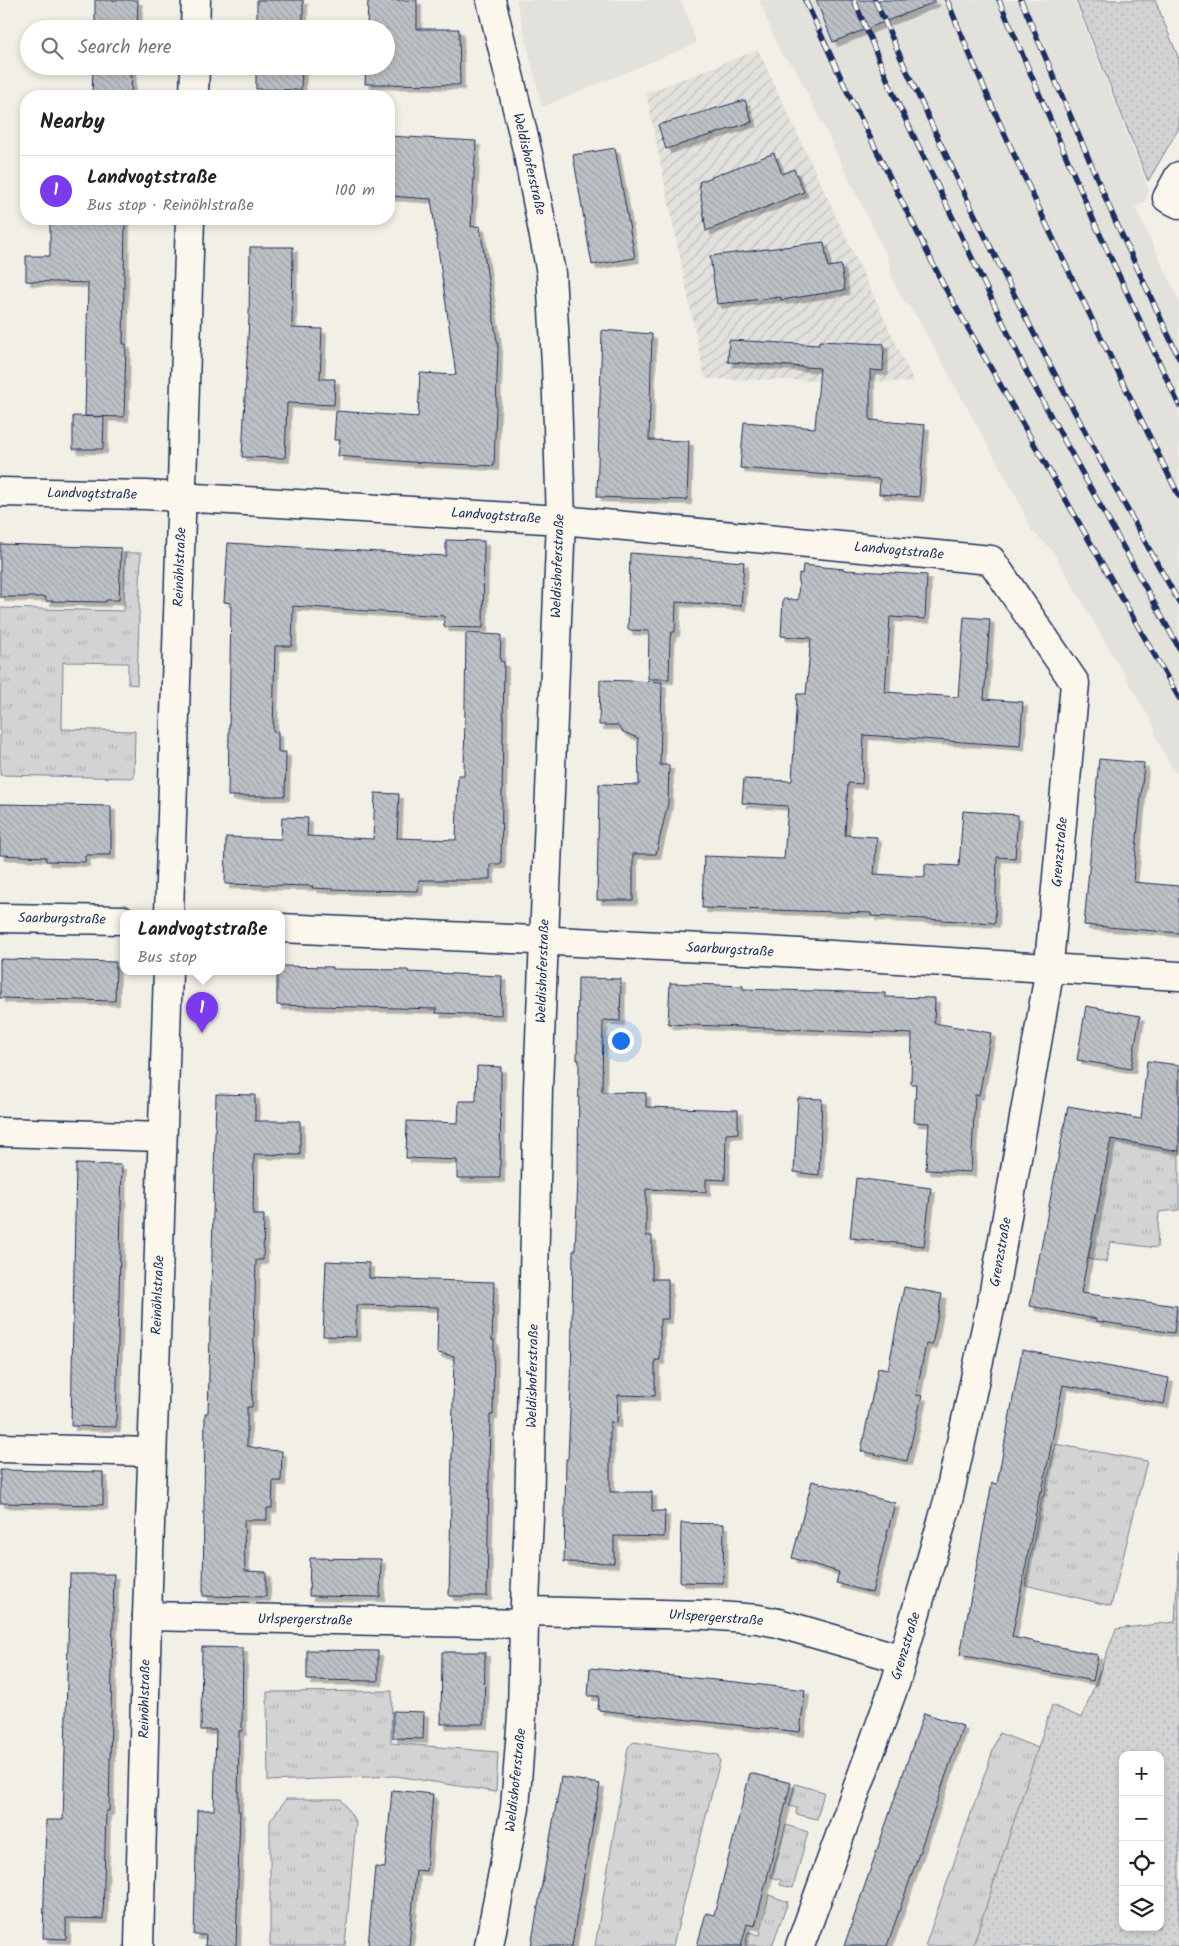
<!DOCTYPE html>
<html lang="en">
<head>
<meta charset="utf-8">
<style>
	:root { --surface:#fff; --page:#f2f2f2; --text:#222; --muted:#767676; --line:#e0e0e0; --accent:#7c3aed }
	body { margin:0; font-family:Kalam,sans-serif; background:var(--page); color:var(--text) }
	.controls { position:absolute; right:15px; bottom:15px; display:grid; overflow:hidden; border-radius:10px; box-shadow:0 2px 8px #0003 }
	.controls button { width:45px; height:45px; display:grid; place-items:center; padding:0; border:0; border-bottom:1px solid var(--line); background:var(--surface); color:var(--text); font:25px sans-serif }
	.you { position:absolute; left:620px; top:1040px; width:18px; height:18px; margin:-12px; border:4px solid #fff; border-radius:50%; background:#1a73e8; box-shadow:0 0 0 8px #1a73e833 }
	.badge { display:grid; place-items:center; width:32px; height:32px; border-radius:50%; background:var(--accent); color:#fff; font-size:16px; font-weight:700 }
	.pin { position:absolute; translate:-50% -41px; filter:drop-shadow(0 1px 2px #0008) }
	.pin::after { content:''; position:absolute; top:26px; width:18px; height:15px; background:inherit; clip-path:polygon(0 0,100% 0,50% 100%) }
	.popup { position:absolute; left:120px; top:910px; width:165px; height:65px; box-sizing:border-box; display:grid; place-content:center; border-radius:10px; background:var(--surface); filter:drop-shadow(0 1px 4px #0005); font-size:16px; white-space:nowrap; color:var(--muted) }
	.popup b { font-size:19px; color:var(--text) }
	.popup::after { content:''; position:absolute; left:50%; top:100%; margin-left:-10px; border:10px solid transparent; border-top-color:var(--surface) }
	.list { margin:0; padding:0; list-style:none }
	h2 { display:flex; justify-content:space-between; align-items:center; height:65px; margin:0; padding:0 20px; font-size:21px }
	h2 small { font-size:16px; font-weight:400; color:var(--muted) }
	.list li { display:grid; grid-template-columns:32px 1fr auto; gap:15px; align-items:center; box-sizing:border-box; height:70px; padding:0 20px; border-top:1px solid var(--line) }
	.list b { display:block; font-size:19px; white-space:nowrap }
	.list p { margin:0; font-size:16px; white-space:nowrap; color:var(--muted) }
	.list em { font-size:16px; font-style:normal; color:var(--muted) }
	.icon { flex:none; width:28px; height:28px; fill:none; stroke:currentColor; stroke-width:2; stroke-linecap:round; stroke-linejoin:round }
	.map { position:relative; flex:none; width:1179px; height:1946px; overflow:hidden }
	.search { position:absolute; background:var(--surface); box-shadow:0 2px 8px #0003; left:20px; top:20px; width:375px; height:55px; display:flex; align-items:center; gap:12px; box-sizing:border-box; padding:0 18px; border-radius:28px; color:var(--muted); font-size:19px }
	.panel { position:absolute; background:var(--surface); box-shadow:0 2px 8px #0003; left:20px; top:90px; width:375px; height:135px; border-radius:20px }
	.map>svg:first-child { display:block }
	.built { fill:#e2e1dc }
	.industrial { fill:url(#industrial-furrows) }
	.grass { fill:url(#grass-tufts); stroke:#768198 }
	.park { fill:url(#park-dots); stroke:#768198; fill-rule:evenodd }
	.building { fill:url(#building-back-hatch); stroke:#1b2f5e; filter:url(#shadow) }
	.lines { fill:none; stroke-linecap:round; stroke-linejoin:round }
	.minor-casing { stroke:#1b2f5e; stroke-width:31 }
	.minor { stroke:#fbf7ec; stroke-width:28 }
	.rail-casing { stroke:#1b2f5e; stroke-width:5.5 }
	.rail { stroke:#fbf7ec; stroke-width:4; stroke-dasharray:11; stroke-linecap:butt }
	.labels { text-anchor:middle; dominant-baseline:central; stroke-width:4; stroke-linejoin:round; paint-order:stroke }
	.street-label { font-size:14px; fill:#1b2f5e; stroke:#fbf7ec }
</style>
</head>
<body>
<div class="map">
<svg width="1179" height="1946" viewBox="0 0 1179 1946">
	<defs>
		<pattern id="industrial-furrows" width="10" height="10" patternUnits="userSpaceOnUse" patternTransform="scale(1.25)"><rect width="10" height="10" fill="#e2e1dc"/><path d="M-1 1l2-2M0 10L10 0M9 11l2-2" fill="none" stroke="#c1c1bf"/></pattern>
		<pattern id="grass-tufts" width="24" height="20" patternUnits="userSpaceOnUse" patternTransform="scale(1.25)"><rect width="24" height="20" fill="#d2d3d2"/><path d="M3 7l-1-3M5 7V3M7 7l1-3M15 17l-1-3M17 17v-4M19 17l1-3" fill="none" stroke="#b4b5b7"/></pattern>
		<pattern id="park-dots" width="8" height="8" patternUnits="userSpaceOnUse" patternTransform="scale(1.25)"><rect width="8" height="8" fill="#d2d3d2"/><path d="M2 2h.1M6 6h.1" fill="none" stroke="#b4b5b7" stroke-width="1.8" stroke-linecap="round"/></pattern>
		<pattern id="building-back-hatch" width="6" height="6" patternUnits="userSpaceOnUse" patternTransform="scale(1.25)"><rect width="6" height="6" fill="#bdc0c4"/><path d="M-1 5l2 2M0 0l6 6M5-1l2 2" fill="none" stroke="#a2a5ab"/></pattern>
		<filter id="shadow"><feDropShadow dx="4.5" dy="4.5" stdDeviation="0" flood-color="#0004"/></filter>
	</defs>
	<rect width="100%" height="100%" fill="#f2efe6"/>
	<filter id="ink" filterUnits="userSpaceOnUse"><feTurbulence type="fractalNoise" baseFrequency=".02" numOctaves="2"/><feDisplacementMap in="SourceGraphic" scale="10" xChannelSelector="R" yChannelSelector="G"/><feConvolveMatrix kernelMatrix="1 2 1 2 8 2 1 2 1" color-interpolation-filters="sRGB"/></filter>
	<g filter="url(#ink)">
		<g class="built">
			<polygon points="516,0 681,0 697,43 542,107"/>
			<polygon points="759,0 1074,0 1149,190 1145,202 1135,207 1179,300 1179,775 1173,770 1156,738 1154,726 1052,550 1031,530 1018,500 917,317 903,300 893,281 887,257 795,68 781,54"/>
		</g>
		<polygon class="industrial" points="758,50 914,382 705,379 646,93"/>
		<g class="grass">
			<polygon points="125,553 141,553 137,685 128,684 128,663 63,662 62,729 135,731 134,778 0,775 0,608 124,611"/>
			<polygon points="1115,1114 1144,1120 1179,1151 1179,1210 1159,1212 1157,1248 1110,1242 1106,1262 1088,1259"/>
			<polygon points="1055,1444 1147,1461 1111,1606 1025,1585 1042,1496 1044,1496"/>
			<polygon points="392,1691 391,1743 498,1752 496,1792 396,1776 268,1781 267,1692"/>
			<polygon points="999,1733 1046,1751 990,1946 925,1946"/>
			<polygon points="634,1742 718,1755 720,1761 673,1946 595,1946 628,1747"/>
			<polygon points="795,1784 824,1792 817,1819 796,1814 797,1808 789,1806"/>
			<polygon points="286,1799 341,1799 356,1822 345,1946 270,1946 270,1821"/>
			<polygon points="786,1825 808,1832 793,1888 780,1885 781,1880 771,1877"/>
			<polygon points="769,1895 788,1902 772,1946 745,1945 748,1932 760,1935"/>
		</g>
		<g class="park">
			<polygon points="1076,0 1155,0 1179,59 1179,128 1148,181"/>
			<path d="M 1179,1550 L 1179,1946 L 973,1946 L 1052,1705 L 1082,1718 L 1116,1629 L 1175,1622 ZM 1123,1755 L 1160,1755 L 1160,1927 L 1123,1927 Z"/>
		</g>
		<g class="building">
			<polygon points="95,0 138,0 137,29 95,29"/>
			<rect x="257" y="0" width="46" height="29"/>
			<polygon points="368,0 417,0 417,29 459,29 460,85 365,84 366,66 386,66 386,29 367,29"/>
			<polygon points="816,0 935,0 935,2 833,42"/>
			<polygon points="93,66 132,66 131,96 92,96"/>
			<polygon points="256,66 302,66 301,90 256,89"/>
			<polygon points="745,100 752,122 666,149 658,125"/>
			<polygon points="389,136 476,141 471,227 480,226 498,348 494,466 411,462 338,456 340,440 334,440 336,411 418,417 420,373 456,375 431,199 389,196"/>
			<polygon points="615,148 635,258 592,265 573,155"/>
			<polygon points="774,153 782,174 794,169 804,192 706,231 699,182"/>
			<polygon points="89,219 125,219 123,344 126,344 124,417 85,416 88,283 26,281 26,256 50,256 50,220 89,220"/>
			<polygon points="824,242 828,267 841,265 845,290 781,300 781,297 717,304 710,256"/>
			<polygon points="250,247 293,247 292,328 322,329 320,379 335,379 334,405 287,403 285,458 242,457 249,318"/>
			<polygon points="602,330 652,334 649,440 689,441 687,500 597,497"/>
			<polygon points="729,340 819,345 819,341 884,344 883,371 870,370 870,420 925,425 919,497 879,494 880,479 740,468 744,422 815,428 820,368 728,362"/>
			<polygon points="73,416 104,417 103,449 73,449"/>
			<polygon points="446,540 484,541 483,628 444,627 444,616 293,606 292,646 275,646 273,732 278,732 278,752 286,752 285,796 228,796 231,603 224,602 228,543 446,556"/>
			<polygon points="0,544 121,548 119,600 106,600 106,602 46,601 46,597 0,597"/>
			<polygon points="630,553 744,562 741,606 676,602 675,632 672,632 670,638 669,679 648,679 649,631 628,630"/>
			<polygon points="803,565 844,569 844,570 927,575 925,619 890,617 885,692 958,697 964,617 990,619 984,699 1023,702 1020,746 864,735 862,784 848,783 845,835 877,837 874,874 925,877 925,864 959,866 963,811 1018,815 1015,858 997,857 995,923 871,916 871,913 702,908 704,856 784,859 788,806 742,803 744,779 792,781 797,694 806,694 811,638 781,636 783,599 798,600 799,573 802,574"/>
			<polygon points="466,633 501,635 500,661 504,662 501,864 490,864 490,879 482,879 482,880 419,880 418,891 355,890 312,888 313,886 225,884 226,837 281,839 282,817 308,818 307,836 373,839 375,793 399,794 397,838 456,840 458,775 464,775"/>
			<polygon points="600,680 662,682 660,765 669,765 668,803 656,854 633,854 633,900 597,900 599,784 639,785 638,738 623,732 617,725 599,725"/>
			<polygon points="1099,759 1144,763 1133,882 1179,886 1179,933 1084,925"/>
			<polygon points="0,804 111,806 111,855 85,855 85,862 46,861 46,857 0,855"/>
			<polygon points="0,959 116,962 115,1001 0,998"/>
			<polygon points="281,966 332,967 332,969 408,970 408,972 502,976 501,1015 436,1013 437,1009 277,1005 277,972 281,972"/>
			<polygon points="578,978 621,979 620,1021 603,1020 602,1092 646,1093 646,1107 738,1110 738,1133 726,1134 725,1180 706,1179 706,1192 646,1189 646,1236 652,1236 652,1279 668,1279 668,1319 660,1319 660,1360 655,1360 655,1396 618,1395 617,1423 610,1422 610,1492 652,1492 652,1511 665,1511 664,1537 614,1536 614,1563 564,1562 566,1459 568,1459 571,1389 573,1251 575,1251 578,1178 579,1060 577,1060"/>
			<polygon points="670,983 743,986 743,989 885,993 885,997 935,998 934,1023 991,1033 979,1095 975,1095 971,1172 926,1170 929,1123 914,1122 916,1084 911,1084 912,1034 668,1024"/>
			<polygon points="1086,1006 1140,1016 1131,1069 1077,1060"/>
			<polygon points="1147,1061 1179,1065 1179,1151 1111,1139 1081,1293 1177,1306 1174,1333 1096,1321 1096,1319 1030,1306 1068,1106 1141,1119"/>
			<polygon points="477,1066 501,1067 500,1178 457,1178 457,1160 406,1158 407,1121 458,1123 459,1101 476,1101"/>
			<polygon points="216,1094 255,1095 255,1121 300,1121 300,1155 254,1154 253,1215 264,1215 263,1260 256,1260 252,1407 247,1407 247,1446 266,1450 282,1451 281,1481 273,1481 272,1508 267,1508 267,1520 244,1520 245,1571 266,1572 266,1597 203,1596 205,1413 208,1413"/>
			<polygon points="798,1098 822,1099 819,1175 794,1172"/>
			<polygon points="76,1164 122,1165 116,1427 71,1426"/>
			<polygon points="856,1178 931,1188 924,1246 850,1238"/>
			<polygon points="326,1261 369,1263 369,1278 494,1282 492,1340 494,1340 493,1415 490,1415 487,1596 449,1596 454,1356 437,1353 438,1307 356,1305 356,1337 323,1336"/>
			<polygon points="904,1287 942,1294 932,1345 926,1344 916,1395 922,1396 907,1461 861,1451 878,1368 888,1370"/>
			<polygon points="1022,1350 1169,1378 1164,1404 1063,1385 1042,1492 1040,1492 1012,1637 1098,1655 1093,1681 960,1655 992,1483 997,1484"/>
			<polygon points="0,1470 103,1472 103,1505 0,1503"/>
			<polygon points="812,1481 895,1503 872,1593 836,1583 839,1572 792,1558"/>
			<polygon points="681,1523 724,1524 723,1583 680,1582"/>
			<polygon points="310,1558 381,1559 380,1597 309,1596"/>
			<polygon points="70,1574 114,1574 109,1811 106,1811 103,1919 66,1918 66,1939 43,1938 46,1820 63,1820"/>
			<polygon points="202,1647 243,1648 242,1731 239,1731 238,1811 240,1811 236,1946 205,1946 206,1935 194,1935 197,1810 214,1810 216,1730 201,1730"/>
			<polygon points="307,1650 378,1651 378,1681 307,1680"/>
			<polygon points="442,1652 485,1652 484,1724 441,1724"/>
			<polygon points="590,1668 736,1682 805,1690 800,1732 598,1710 599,1696 588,1696"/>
			<polygon points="393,1711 424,1712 423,1739 393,1738"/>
			<polygon points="924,1713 963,1726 887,1946 844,1946"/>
			<polygon points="750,1773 791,1783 755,1926 747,1924 741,1946 697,1946 706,1913 714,1915"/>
			<polygon points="561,1777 600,1784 577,1915 572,1946 531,1946"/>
			<polygon points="392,1790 433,1794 426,1871 416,1870 409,1946 368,1946 375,1867 385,1868"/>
		</g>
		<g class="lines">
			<defs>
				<g id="minor">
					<polyline points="195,29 196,0"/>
					<polyline points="194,96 195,66"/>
					<polyline points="1179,176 1167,198 1179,204"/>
					<polyline points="0,492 146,495 561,520 991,560 1075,683 1047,985 994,1291 968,1411 948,1501 896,1681 800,1946"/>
					<polyline points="169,914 190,219"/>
					<polyline points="0,918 123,920"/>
					<polyline points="281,928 766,951 1179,976"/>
					<polyline points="0,1132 162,1137"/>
					<polyline points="0,1448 152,1452"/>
					<polyline points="525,1611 706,1615 758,1619 778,1623 902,1659"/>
					<polyline points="147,1616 524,1624"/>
					<polyline points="139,1946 147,1616 168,972"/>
					<polyline points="489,1946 515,1808 522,1715 524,1624 529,1517 538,1088 561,520 556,364 551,273 528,154 491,0"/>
				</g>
			</defs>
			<use href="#minor" class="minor-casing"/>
			<use href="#minor" class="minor"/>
			<defs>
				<g id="rail">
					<polyline points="805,0 848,93 944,286 1179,698"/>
					<polyline points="854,0 893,93 1027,373 1179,648"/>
					<path d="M 875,0 C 966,206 1068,407 1179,602"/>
					<path d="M 947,0 C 1016,169 1098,332 1179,496"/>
					<polyline points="999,0 1096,226 1179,405"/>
					<polyline points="1021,0 1114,218 1179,358"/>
				</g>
			</defs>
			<use href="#rail" class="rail-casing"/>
			<use href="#rail" class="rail"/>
		</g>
	</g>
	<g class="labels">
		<g class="street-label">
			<text transform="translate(529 164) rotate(77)">Weldishoferstraße</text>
			<text transform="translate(92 494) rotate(1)">Landvogtstraße</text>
			<text transform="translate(496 516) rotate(4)">Landvogtstraße</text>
			<text transform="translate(899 551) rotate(5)">Landvogtstraße</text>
			<text transform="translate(558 566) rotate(-88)">Weldishoferstraße</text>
			<text transform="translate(180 567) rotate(-88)">Reinöhlstraße</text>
			<text transform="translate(1060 852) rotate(-85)">Grenzstraße</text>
			<text transform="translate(62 919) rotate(1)">Saarburgstraße</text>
			<text transform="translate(730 950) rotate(3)">Saarburgstraße</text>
			<text transform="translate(543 971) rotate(-88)">Weldishoferstraße</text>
			<text transform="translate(1001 1252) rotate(-80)">Grenzstraße</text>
			<text transform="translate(158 1295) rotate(-88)">Reinöhlstraße</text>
			<text transform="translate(533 1376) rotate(-89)">Weldishoferstraße</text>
			<text transform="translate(716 1618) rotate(4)">Urlspergerstraße</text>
			<text transform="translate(305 1620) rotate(1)">Urlspergerstraße</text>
			<text transform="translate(906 1646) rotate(-73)">Grenzstraße</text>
			<text transform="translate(145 1699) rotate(-89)">Reinöhlstraße</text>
			<text transform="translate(516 1780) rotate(-84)">Weldishoferstraße</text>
		</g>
	</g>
</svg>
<div class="controls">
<button>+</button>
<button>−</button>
<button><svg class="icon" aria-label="locate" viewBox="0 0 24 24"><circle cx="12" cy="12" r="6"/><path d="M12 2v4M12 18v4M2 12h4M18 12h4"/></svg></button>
<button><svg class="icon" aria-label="layers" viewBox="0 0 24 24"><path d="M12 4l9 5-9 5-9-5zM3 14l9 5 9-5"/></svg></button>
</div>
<div class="you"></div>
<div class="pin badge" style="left:202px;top:1033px">1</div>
<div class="popup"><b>Landvogtstraße</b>Bus stop</div>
<div class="search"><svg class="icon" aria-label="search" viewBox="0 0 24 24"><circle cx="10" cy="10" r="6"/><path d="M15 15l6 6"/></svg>Search here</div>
<section class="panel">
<h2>Nearby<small></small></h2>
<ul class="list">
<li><span class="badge">1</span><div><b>Landvogtstraße</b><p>Bus stop · Reinöhlstraße</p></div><em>100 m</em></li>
</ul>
</section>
</div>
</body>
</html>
